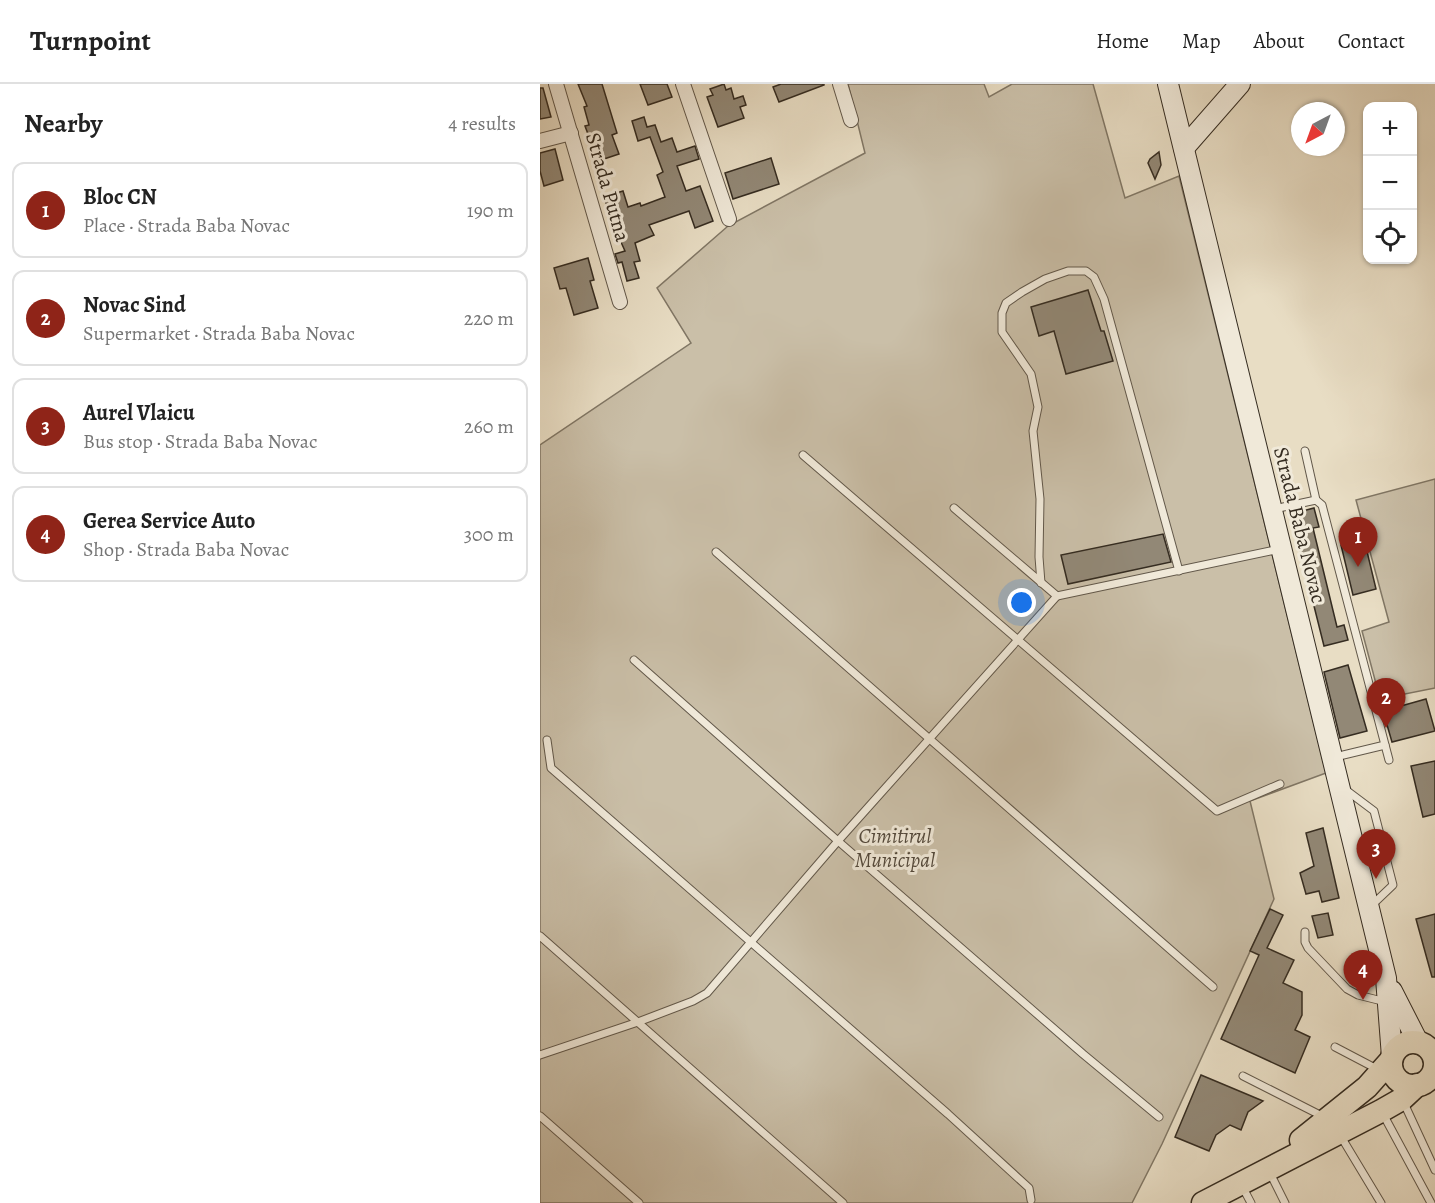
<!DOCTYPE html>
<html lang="en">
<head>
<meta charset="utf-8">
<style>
	:root { --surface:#fff; --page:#f6f6f6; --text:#222; --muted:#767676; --line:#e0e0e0; --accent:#8f2418 }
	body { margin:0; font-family:Alegreya,serif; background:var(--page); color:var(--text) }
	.controls { position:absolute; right:18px; top:18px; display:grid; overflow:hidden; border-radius:12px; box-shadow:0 2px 4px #0004 }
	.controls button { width:54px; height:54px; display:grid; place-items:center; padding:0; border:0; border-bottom:2px solid var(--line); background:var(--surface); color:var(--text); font:30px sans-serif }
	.compass { position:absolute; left:751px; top:18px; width:54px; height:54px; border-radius:50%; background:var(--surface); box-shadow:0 2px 4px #0004; rotate:221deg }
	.you { position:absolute; left:482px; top:519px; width:21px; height:21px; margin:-15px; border:4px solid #fff; border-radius:50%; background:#1a73e8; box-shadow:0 0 0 9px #1a73e833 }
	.badge { display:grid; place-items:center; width:39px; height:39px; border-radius:50%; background:var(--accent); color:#fff; font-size:20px; font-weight:700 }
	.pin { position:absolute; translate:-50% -50px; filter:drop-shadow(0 2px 3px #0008) }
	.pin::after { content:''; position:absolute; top:32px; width:21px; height:18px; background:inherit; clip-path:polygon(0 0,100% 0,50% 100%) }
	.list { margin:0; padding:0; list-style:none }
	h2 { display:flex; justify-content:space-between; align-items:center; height:78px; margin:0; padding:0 24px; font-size:26px }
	h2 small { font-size:20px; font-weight:400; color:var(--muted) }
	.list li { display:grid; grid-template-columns:39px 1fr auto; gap:18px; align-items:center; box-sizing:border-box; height:96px; margin:0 12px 12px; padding:0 12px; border:2px solid var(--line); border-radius:12px }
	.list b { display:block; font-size:22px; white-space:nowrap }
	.list p { margin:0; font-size:20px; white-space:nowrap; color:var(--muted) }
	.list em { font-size:20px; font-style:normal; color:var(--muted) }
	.icon { flex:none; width:33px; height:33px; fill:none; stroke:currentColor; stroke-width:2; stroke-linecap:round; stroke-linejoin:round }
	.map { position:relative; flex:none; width:895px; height:1119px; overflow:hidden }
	header { display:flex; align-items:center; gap:36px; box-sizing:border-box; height:84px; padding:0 30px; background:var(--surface); border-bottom:2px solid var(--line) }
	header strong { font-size:28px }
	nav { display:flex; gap:33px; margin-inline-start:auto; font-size:21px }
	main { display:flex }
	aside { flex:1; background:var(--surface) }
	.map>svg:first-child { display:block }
	.green { fill:#cabfa8; stroke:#807664; stroke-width:1.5 }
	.building { fill:#928876; stroke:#352c21; stroke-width:1.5 }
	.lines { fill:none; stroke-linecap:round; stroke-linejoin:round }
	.lane-casing { stroke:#62584a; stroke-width:9 }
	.street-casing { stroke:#62584a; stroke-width:16 }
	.secondary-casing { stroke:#352c21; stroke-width:22 }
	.primary-casing { stroke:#352c21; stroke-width:25 }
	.lane { stroke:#f0e9d9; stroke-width:7 }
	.street { stroke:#f0e9d9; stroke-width:14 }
	.secondary { stroke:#f0e9d9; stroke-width:20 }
	.primary { stroke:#e8ddc4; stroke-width:22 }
	.labels { text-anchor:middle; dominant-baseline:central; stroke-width:6; stroke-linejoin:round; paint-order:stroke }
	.street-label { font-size:21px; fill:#352c21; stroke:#f0e9d9 }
	.park-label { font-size:21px; font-style:italic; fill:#53493c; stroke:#f0e9d9 }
</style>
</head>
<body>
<header>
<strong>Turnpoint</strong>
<nav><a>Home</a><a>Map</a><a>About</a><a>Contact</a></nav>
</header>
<main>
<aside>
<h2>Nearby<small>4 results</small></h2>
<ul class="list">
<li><span class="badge">1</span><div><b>Bloc CN</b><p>Place · Strada Baba Novac</p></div><em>190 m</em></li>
<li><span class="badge">2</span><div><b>Novac Sind</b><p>Supermarket · Strada Baba Novac</p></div><em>220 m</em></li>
<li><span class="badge">3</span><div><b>Aurel Vlaicu</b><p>Bus stop · Strada Baba Novac</p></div><em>260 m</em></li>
<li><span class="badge">4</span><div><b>Gerea Service Auto</b><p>Shop · Strada Baba Novac</p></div><em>300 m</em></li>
</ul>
</aside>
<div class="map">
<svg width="895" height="1119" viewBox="0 0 895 1119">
	<rect width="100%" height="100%" fill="#e8ddc4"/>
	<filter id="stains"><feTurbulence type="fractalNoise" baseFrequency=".00333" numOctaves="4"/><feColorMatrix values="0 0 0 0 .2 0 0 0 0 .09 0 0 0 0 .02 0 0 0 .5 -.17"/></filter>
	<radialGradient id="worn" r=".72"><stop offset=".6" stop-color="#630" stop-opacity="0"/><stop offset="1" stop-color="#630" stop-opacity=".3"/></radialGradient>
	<g class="green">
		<polygon points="308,0 444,0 449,13 472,0 553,0 585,114 639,92 786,689 710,717 734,815 622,1060 592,1119 0,1119 0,361 151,259 117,204 188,142 325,69"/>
		<polygon points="895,395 895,604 840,615 822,547 849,538 816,416"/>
	</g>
	<g class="building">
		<polygon points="38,0 62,0 77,49 72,51 79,70 61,76 54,57 51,58 45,42 49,41 44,23 47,22"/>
		<polygon points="100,0 127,0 132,13 108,21"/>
		<polygon points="184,0 186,6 191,4 194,15 203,12 206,21 200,23 204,34 178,43 167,13 173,11 170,5"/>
		<polygon points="241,0 284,0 284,1 239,18 233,3"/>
		<polygon points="0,4 3,4 11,33 0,35"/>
		<polygon points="104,33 107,43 115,41 121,58 132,54 137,68 155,62 159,75 137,82 146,107 160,102 173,137 155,144 149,127 109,141 114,151 95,159 100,177 94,178 99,194 87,197 82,178 78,179 75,170 85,167 76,147 83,144 76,125 69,128 64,113 83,107 88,123 100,119 101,122 125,113 117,91 123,88 110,53 98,57 92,37"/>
		<polygon points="15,65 23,96 4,102 0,87 0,69"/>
		<polygon points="619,68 621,81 615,95 608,79 610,75"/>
		<polygon points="231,74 239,100 193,115 185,89"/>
		<polygon points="48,174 54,196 50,197 58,224 34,231 26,204 20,205 14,184"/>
		<polygon points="548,206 561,247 564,247 573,277 526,290 514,247 499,252 491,223"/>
		<polygon points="774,424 779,443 773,444 797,543 804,541 808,556 784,562 751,430"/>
		<polygon points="623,450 631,478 528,500 521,471"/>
		<polygon points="824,455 836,505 813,511 801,461"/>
		<polygon points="808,581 827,647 800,654 784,588"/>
		<polygon points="886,615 895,647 852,658 843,627"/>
		<polygon points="895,677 895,730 883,733 871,682"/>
		<polygon points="783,744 799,814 782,818 779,807 766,810 760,789 774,782 766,749"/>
		<polygon points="730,825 743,831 727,864 754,876 743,899 762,908 762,931 755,946 770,953 755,989 681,955 719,871 710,867"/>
		<polygon points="788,829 793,851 778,854 772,832"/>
		<polygon points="895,830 895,893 892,893 876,835"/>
		<polygon points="661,991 723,1017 708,1028 701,1046 690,1041 676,1051 669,1067 635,1053"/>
	</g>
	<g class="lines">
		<defs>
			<g id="lane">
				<polyline points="765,367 776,416"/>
				<polyline points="263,371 677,727 740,700"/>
				<polyline points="414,424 517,512 740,465"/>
				<polyline points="734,425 776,416 782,421 849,676"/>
				<polyline points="176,468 673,903"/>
				<polyline points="501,499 499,473 500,415 493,347 498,323 491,290 462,248 462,229 466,219 482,208 505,195 528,187 546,187 554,193 564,215 639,487"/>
				<polyline points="94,576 298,757 543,970 619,1033"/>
				<polyline points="7,656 11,684 408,1030 489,1104 491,1116"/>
				<polyline points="795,673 845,661"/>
				<polyline points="806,706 834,727 853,801 831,822"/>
				<polyline points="765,848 765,858 768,864 807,905 818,911 846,918"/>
				<polyline points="0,852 303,1119"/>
				<polyline points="795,963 837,985"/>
				<polyline points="0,971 98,938 153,917 167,909 298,757 517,512"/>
				<polyline points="703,992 784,1033"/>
				<polyline points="863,1017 895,1086"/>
				<polyline points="843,1030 891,1119"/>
				<polyline points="0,1032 99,1119"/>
				<polyline points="800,1051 841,1119"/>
				<polyline points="729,1087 745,1119"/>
				<polyline points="702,1102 711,1119"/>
			</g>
			<g id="street">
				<polyline points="16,0 80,218"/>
				<polyline points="143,0 189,135"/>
				<polyline points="300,0 311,36"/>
				<polyline points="0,57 31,49"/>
			</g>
			<g id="secondary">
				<polyline points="628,0 846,894 852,973"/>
				<polyline points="644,64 700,0"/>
				<polyline points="852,907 878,958"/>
			</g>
			<g id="primary">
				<circle cx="873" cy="980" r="22"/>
				<polyline points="761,1056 827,1003 851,976"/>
				<polyline points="663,1119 841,1027 862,1015 877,1001"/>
			</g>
		</defs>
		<use href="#lane" class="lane-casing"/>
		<use href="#street" class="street-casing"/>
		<use href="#secondary" class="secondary-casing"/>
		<use href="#primary" class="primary-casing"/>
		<use href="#lane" class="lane"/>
		<use href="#street" class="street"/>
		<use href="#secondary" class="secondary"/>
		<use href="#primary" class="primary"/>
	</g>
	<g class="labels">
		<g class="street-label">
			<text transform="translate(68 103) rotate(74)">Strada Putna</text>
			<text transform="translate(760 441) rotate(76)">Strada Baba Novac</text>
		</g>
		<g class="park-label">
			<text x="355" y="752">Cimitirul<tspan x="355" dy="24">Municipal</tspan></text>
		</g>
	</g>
	<rect width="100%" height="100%" filter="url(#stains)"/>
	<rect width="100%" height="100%" fill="url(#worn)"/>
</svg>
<div class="controls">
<button>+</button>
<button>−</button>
<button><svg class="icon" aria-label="locate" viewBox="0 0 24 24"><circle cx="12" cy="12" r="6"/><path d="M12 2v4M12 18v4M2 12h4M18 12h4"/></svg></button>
</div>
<svg class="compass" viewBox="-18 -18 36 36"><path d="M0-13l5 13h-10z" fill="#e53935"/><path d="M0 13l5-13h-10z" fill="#767676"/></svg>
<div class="you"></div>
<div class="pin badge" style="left:818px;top:483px">1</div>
<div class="pin badge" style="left:846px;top:644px">2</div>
<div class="pin badge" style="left:836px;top:795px">3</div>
<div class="pin badge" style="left:823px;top:916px">4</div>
</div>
</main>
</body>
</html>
